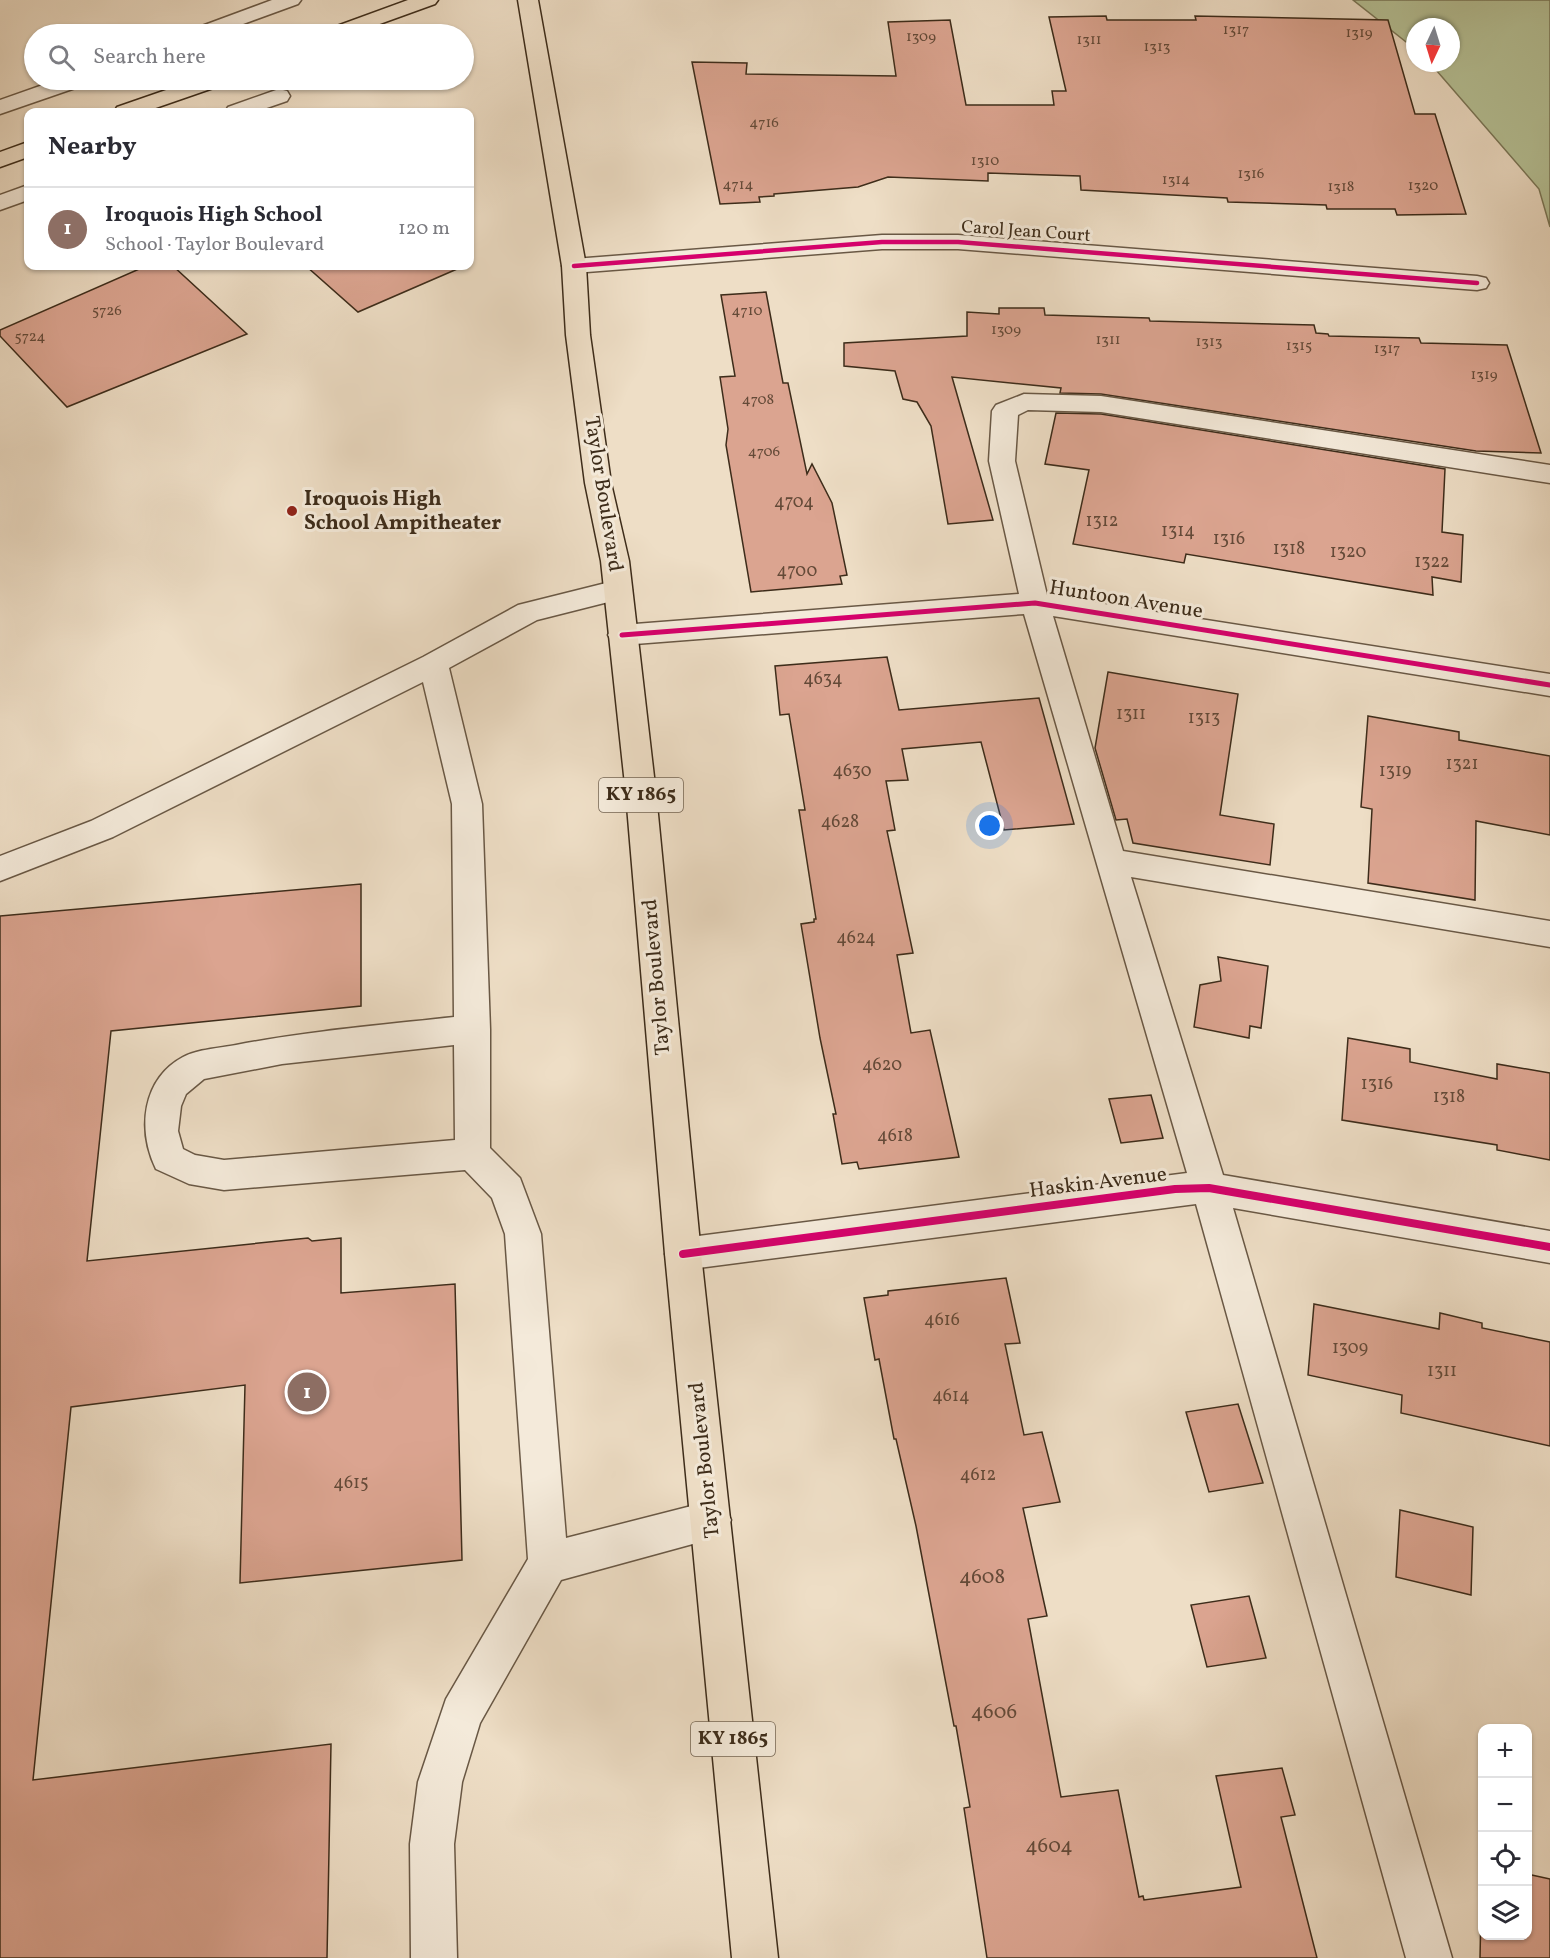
<!DOCTYPE html>
<html lang="en">
<head>
<meta charset="utf-8">
<style>
	:root { --surface:#fff; --page:#f2f2f3; --text:#2b2b33; --muted:#7c7c81; --line:#e1e1e2; --accent:#0f766e }
	body { margin:0; font-family:Vollkorn,serif; background:var(--page); color:var(--text) }
	.controls { position:absolute; right:18px; bottom:18px; display:grid; overflow:hidden; border-radius:12px; box-shadow:0 2px 4px #0004 }
	.controls button { width:54px; height:54px; display:grid; place-items:center; padding:0; border:0; border-bottom:2px solid var(--line); background:var(--surface); color:var(--text); font:30px sans-serif }
	.compass { position:absolute; left:1406px; top:18px; width:54px; height:54px; border-radius:50%; background:var(--surface); box-shadow:0 2px 4px #0004; rotate:184deg }
	.you { position:absolute; left:990px; top:826px; width:21px; height:21px; margin:-15px; border:4px solid #fff; border-radius:50%; background:#1a73e8; box-shadow:0 0 0 9px #1a73e833 }
	.badge { display:grid; place-items:center; width:39px; height:39px; border-radius:50%; background:var(--accent); color:#fff; font-size:20px; font-weight:700 }
	.pin { position:absolute; translate:-50% -50%; border:3px solid #fff; box-shadow:0 2px 6px #0006 }
	.list { margin:0; padding:0; list-style:none }
	h2 { display:flex; justify-content:space-between; align-items:center; height:78px; margin:0; padding:0 24px; font-size:26px }
	h2 small { font-size:20px; font-weight:400; color:var(--muted) }
	.list li { display:grid; grid-template-columns:39px 1fr auto; gap:18px; align-items:center; box-sizing:border-box; height:84px; padding:0 24px; border-top:2px solid var(--line) }
	.list b { display:block; font-size:22px; white-space:nowrap }
	.list p { margin:0; font-size:20px; white-space:nowrap; color:var(--muted) }
	.list em { font-size:20px; font-style:normal; color:var(--muted) }
	.icon { flex:none; width:33px; height:33px; fill:none; stroke:currentColor; stroke-width:2; stroke-linecap:round; stroke-linejoin:round }
	.map { position:relative; flex:none; width:1550px; height:1958px; overflow:hidden }
	.search { position:absolute; background:var(--surface); box-shadow:0 2px 4px #0004; left:24px; top:24px; width:450px; height:66px; display:flex; align-items:center; gap:15px; box-sizing:border-box; padding:0 21px; border-radius:33px; color:var(--muted); font-size:22px }
	.panel { position:absolute; background:var(--surface); box-shadow:0 2px 4px #0004; left:24px; top:108px; width:450px; height:162px; border-radius:12px }
	.map>svg:first-child { display:block }
	.green { fill:#b6c297; stroke:#7a7758; stroke-width:1.5 }
	.building { fill:#dba490; stroke:#3d2c1a; stroke-width:1.5 }
	.lines { fill:none; stroke-linecap:round; stroke-linejoin:round }
	.minor-casing { stroke:#695845; stroke-width:3 }
	.major-casing { stroke:#3d2c1a; stroke-width:3 }
	.minor { fill:#f4eada; fill-rule:evenodd }
	.major { fill:#eedec6; fill-rule:evenodd }
	.cycleway-far2-casing { stroke:#f4eada; stroke-width:8 }
	.cycleway-far1-casing { stroke:#f4eada; stroke-width:9 }
	.cycleway-casing { stroke:#f4eada; stroke-width:11 }
	.cycleway-far2 { stroke:#d6006c; stroke-width:4.5 }
	.cycleway-far1 { stroke:#d6006c; stroke-width:5 }
	.cycleway { stroke:#d6006c; stroke-width:8 }
	.poi-dot { fill:#8f2418; stroke:#f4eada; stroke-width:2 }
	.labels { text-anchor:middle; dominant-baseline:central; stroke-width:6; stroke-linejoin:round; paint-order:stroke }
	.far-number-label { font-size:15px; fill:#644a38 }
	.far-street-label { font-size:18px; fill:#3d2c1a; stroke:#f4eada }
	.number-label { font-size:18px; fill:#644a38 }
	.shield { fill:#f4eada; stroke:#746554; stroke-width:1.5 }
	.shield-label { font-size:20px; font-weight:bold; fill:#3d2c1a }
	.street-label { font-size:21px; fill:#3d2c1a; stroke:#f4eada }
	.poi-label { font-size:21px; font-weight:bold; fill:#3d2c1a; stroke:#f4eada; text-anchor:start }
	.near-number-label { font-size:21px; fill:#644a38 }
</style>
</head>
<body>
<div class="map">
<svg width="1550" height="1958" viewBox="0 0 1550 1958">
	<rect width="100%" height="100%" fill="#eedec6"/>
	<filter id="stains"><feTurbulence type="fractalNoise" baseFrequency=".00333" numOctaves="4"/><feColorMatrix values="0 0 0 0 .2 0 0 0 0 .09 0 0 0 0 .02 0 0 0 .5 -.17"/></filter>
	<radialGradient id="worn" r=".72"><stop offset=".6" stop-color="#630" stop-opacity="0"/><stop offset="1" stop-color="#630" stop-opacity=".3"/></radialGradient>
	<polygon class="green" points="1353,0 1550,0 1550,227 1539,189 1430,63 1451,63 1451,27 1415,27 1415,49"/>
	<g class="building">
		<polygon points="1106,16 1107,20 1196,20 1195,16 1388,20 1415,114 1435,114 1466,214 1397,215 1395,209 1327,209 1326,205 1228,202 1227,198 1081,190 1080,176 988,173 988,181 888,177 858,187 774,194 774,196 759,197 760,202 720,204 692,62 747,63 746,74 896,76 888,22 950,20 966,105 1054,105 1052,91 1066,91 1049,17"/>
		<polygon points="146,266 173,266 247,334 67,407 0,336 0,330"/>
		<polygon points="306,266 464,266 358,312"/>
		<polygon points="766,292 783,383 788,383 807,474 812,464 832,503 847,575 840,576 842,584 751,592 726,445 728,429 720,377 735,376 721,295"/>
		<polygon points="999,308 1044,308 1045,315 1149,318 1150,321 1314,325 1316,333 1328,334 1329,336 1419,338 1421,343 1507,345 1541,453 1476,451 1101,394 1060,393 1061,388 952,377 993,520 948,524 931,426 917,402 903,399 895,371 844,366 844,343 967,336 967,312 999,314"/>
		<polygon points="1056,413 1101,414 1445,469 1442,532 1463,535 1461,582 1432,577 1433,595 1186,554 1184,563 1073,544 1089,470 1045,464"/>
		<polygon points="887,657 899,710 1039,698 1074,824 1004,830 981,742 902,749 908,780 886,781 895,830 887,831 913,953 897,955 911,1033 930,1030 959,1157 859,1169 857,1162 842,1164 833,1114 836,1114 820,1038 801,924 814,922 814,919 816,919 799,810 805,810 789,714 780,715 775,666"/>
		<polygon points="1108,672 1238,694 1220,815 1274,824 1270,865 1133,843 1127,819 1116,820 1095,748"/>
		<polygon points="1368,716 1459,732 1459,740 1550,756 1550,835 1476,821 1475,900 1368,883 1372,809 1361,807"/>
		<polygon points="361,884 361,1006 111,1031 87,1261 308,1238 312,1241 341,1238 341,1293 455,1284 462,1560 240,1583 245,1385 71,1407 33,1780 331,1744 327,1958 0,1958 0,916"/>
		<polygon points="1218,957 1268,966 1261,1028 1250,1026 1249,1038 1194,1027 1200,985 1221,981"/>
		<polygon points="1348,1038 1410,1049 1410,1062 1497,1079 1497,1064 1550,1073 1550,1160 1497,1150 1497,1145 1342,1120"/>
		<polygon points="1151,1095 1163,1138 1121,1143 1109,1099"/>
		<polygon points="1006,1278 1020,1343 1005,1344 1024,1435 1042,1432 1060,1502 1023,1508 1047,1616 1028,1619 1061,1797 1118,1790 1139,1897 1143,1896 1144,1900 1241,1887 1216,1776 1282,1768 1295,1815 1281,1817 1317,1958 987,1958 964,1808 970,1807 956,1726 954,1726 916,1526 896,1439 894,1439 879,1359 875,1360 864,1298 888,1295 888,1291"/>
		<polygon points="1314,1304 1439,1329 1440,1313 1482,1323 1482,1328 1550,1342 1550,1446 1401,1413 1402,1395 1308,1375"/>
		<polygon points="1238,1404 1263,1483 1209,1492 1186,1412"/>
		<polygon points="1400,1510 1473,1527 1471,1595 1396,1577"/>
		<polygon points="1249,1596 1266,1658 1207,1667 1191,1605"/>
		<polygon points="1482,1862 1482,1935 1527,1935 1527,1874 1550,1879 1550,1958 1480,1958"/>
	</g>
	<g class="lines">
		<defs>
			<g id="minor">
				<polygon points="272,0 301,0 298,4 216,34 187,34 191,30"/>
				<polygon points="57,80 87,80 84,85 0,114 0,100"/>
				<polygon points="279,89 287,91 290,96 287,101 255,112 225,112 228,107"/>
				<polygon points="28,185 28,200 0,210 0,195"/>
				<polygon points="882,235 958,235 1477,276 1486,278 1489,283 1486,288 1477,290 958,249 882,249 574,273 566,271 562,266 566,261 574,259"/>
				<polygon points="1024,394 1101,396 1550,465 1550,483 1101,412 1028,410 1018,415 1015,461 1047,595 1550,674 1550,696 1053,616 1123,851 1550,921 1550,947 1131,877 1223,1175 1550,1231 1550,1263 1233,1208 1452,1958 1406,1958 1196,1204 683,1270 670,1266 665,1254 670,1242 683,1238 1187,1173 1024,614 622,645 612,642 608,635 612,628 622,625 1019,594 989,461 992,411 996,405"/>
				<path d="M 618,580 L 628,583 L 632,590 L 628,597 L 537,620 L 449,668 L 482,804 L 490,1029 L 490,1148 L 520,1178 L 541,1234 L 566,1538 L 711,1501 L 725,1506 L 731,1520 L 725,1534 L 711,1539 L 561,1580 L 480,1723 L 462,1782 L 454,1844 L 457,1958 L 411,1958 L 410,1844 L 418,1782 L 446,1699 L 528,1559 L 505,1234 L 492,1198 L 465,1170 L 224,1190 L 189,1184 L 156,1169 C 137,1130 142,1079 183,1057 C 198,1049 220,1048 236,1045 C 308,1031 381,1025 454,1017 L 452,804 L 423,682 L 113,837 L 0,881 L 0,856 L 91,821 L 423,657 L 518,605 ZM 454,1045 L 455,1140 L 224,1160 L 195,1155 L 183,1149 L 178,1131 L 181,1106 L 186,1094 L 204,1079 L 282,1064 Z"/>
			</g>
			<g id="major">
				<polygon points="408,0 438,0 435,4 352,34 322,34 326,30"/>
				<polygon points="518,0 538,0 586,266 590,335 611,483 629,561 656,794 701,1254 778,1958 732,1958 665,1254 626,794 601,561 585,483 566,335 562,266"/>
				<polygon points="195,80 225,80 222,85 144,112 114,112 117,107"/>
				<polygon points="28,142 28,157 0,167 0,152"/>
			</g>
		</defs>
		<use href="#minor" class="minor-casing"/>
		<use href="#major" class="major-casing"/>
		<use href="#minor" class="minor"/>
		<use href="#major" class="major"/>
		<defs>
			<polyline id="cycleway-far2" points="574,266 882,242 958,242 1477,283"/>
			<polyline id="cycleway-far1" points="622,635 1035,603 1550,685"/>
			<polyline id="cycleway" points="683,1254 1175,1189 1209,1188 1550,1247"/>
		</defs>
		<use href="#cycleway-far2" class="cycleway-far2-casing"/>
		<use href="#cycleway-far1" class="cycleway-far1-casing"/>
		<use href="#cycleway" class="cycleway-casing"/>
		<use href="#cycleway-far2" class="cycleway-far2"/>
		<use href="#cycleway-far1" class="cycleway-far1"/>
		<use href="#cycleway" class="cycleway"/>
	</g>
	<circle class="poi-dot" cx="292" cy="511" r="6"/>
	<g class="labels">
		<g class="far-number-label">
			<text x="1236" y="30">1317</text>
			<text x="1359" y="33">1319</text>
			<text x="921" y="37">1309</text>
			<text x="1089" y="40">1311</text>
			<text x="1157" y="47">1313</text>
			<text x="764" y="123">4716</text>
			<text x="985" y="161">1310</text>
			<text x="1251" y="174">1316</text>
			<text x="1176" y="180">1314</text>
			<text x="738" y="185">4714</text>
			<text x="1423" y="186">1320</text>
			<text x="1341" y="187">1318</text>
			<text x="107" y="311">5726</text>
			<text x="747" y="311">4710</text>
			<text x="1006" y="330">1309</text>
			<text x="30" y="337">5724</text>
			<text x="1108" y="340">1311</text>
			<text x="1209" y="342">1313</text>
			<text x="1299" y="346">1315</text>
			<text x="1387" y="349">1317</text>
			<text x="1484" y="375">1319</text>
			<text x="758" y="400">4708</text>
			<text x="764" y="452">4706</text>
		</g>
		<g class="far-street-label">
			<text transform="translate(1026 232) rotate(4)">Carol Jean Court</text>
		</g>
		<g class="number-label">
			<text x="794" y="502">4704</text>
			<text x="1102" y="521">1312</text>
			<text x="1178" y="531">1314</text>
			<text x="1229" y="539">1316</text>
			<text x="1289" y="549">1318</text>
			<text x="1348" y="552">1320</text>
			<text x="1432" y="562">1322</text>
			<text x="797" y="571">4700</text>
			<text x="823" y="679">4634</text>
			<text x="1131" y="714">1311</text>
			<text x="1204" y="718">1313</text>
			<text x="1462" y="764">1321</text>
			<text x="852" y="771">4630</text>
			<text x="1395" y="771">1319</text>
			<text x="840" y="822">4628</text>
			<text x="856" y="938">4624</text>
			<text x="882" y="1065">4620</text>
			<text x="1377" y="1084">1316</text>
			<text x="1449" y="1097">1318</text>
			<text x="895" y="1136">4618</text>
			<text x="942" y="1320">4616</text>
			<text x="1350" y="1348">1309</text>
			<text x="1442" y="1371">1311</text>
			<text x="951" y="1396">4614</text>
			<text x="978" y="1475">4612</text>
			<text x="351" y="1483">4615</text>
		</g>
		<g class="shield">
			<rect x="599" y="778" width="84" height="34" rx="4.5"/>
			<rect x="691" y="1722" width="84" height="34" rx="4.5"/>
		</g>
		<g class="shield-label">
			<text x="641" y="795">KY 1865</text>
			<text x="733" y="1739">KY 1865</text>
		</g>
		<g class="street-label">
			<text transform="translate(603 494) rotate(81)">Taylor Boulevard</text>
			<text transform="translate(1126 600) rotate(9)">Huntoon Avenue</text>
			<text transform="translate(657 977) rotate(-95)">Taylor Boulevard</text>
			<text transform="translate(1098 1183) rotate(-7)">Haskin Avenue</text>
			<text transform="translate(705 1460) rotate(-96)">Taylor Boulevard</text>
		</g>
		<g class="poi-label">
			<text x="304" y="499">Iroquois High<tspan x="304" dy="24">School Ampitheater</tspan></text>
		</g>
		<g class="near-number-label">
			<text x="982" y="1577">4608</text>
			<text x="994" y="1712">4606</text>
			<text x="1049" y="1846">4604</text>
		</g>
	</g>
	<rect width="100%" height="100%" filter="url(#stains)"/>
	<rect width="100%" height="100%" fill="url(#worn)"/>
</svg>
<div class="controls">
<button>+</button>
<button>−</button>
<button><svg class="icon" aria-label="locate" viewBox="0 0 24 24"><circle cx="12" cy="12" r="6"/><path d="M12 2v4M12 18v4M2 12h4M18 12h4"/></svg></button>
<button><svg class="icon" aria-label="layers" viewBox="0 0 24 24"><path d="M12 4l9 5-9 5-9-5zM3 14l9 5 9-5"/></svg></button>
</div>
<svg class="compass" viewBox="-18 -18 36 36"><path d="M0-13l5 13h-10z" fill="#e53935"/><path d="M0 13l5-13h-10z" fill="#7c7c81"/></svg>
<div class="you"></div>
<div class="pin badge" style="left:307px;top:1392px;background:#8d6e63">1</div>
<div class="search"><svg class="icon" aria-label="search" viewBox="0 0 24 24"><circle cx="10" cy="10" r="6"/><path d="M15 15l6 6"/></svg>Search here</div>
<section class="panel">
<h2>Nearby<small></small></h2>
<ul class="list">
<li><span class="badge" style="background:#8d6e63">1</span><div><b>Iroquois High School</b><p>School · Taylor Boulevard</p></div><em>120 m</em></li>
</ul>
</section>
</div>
</body>
</html>
